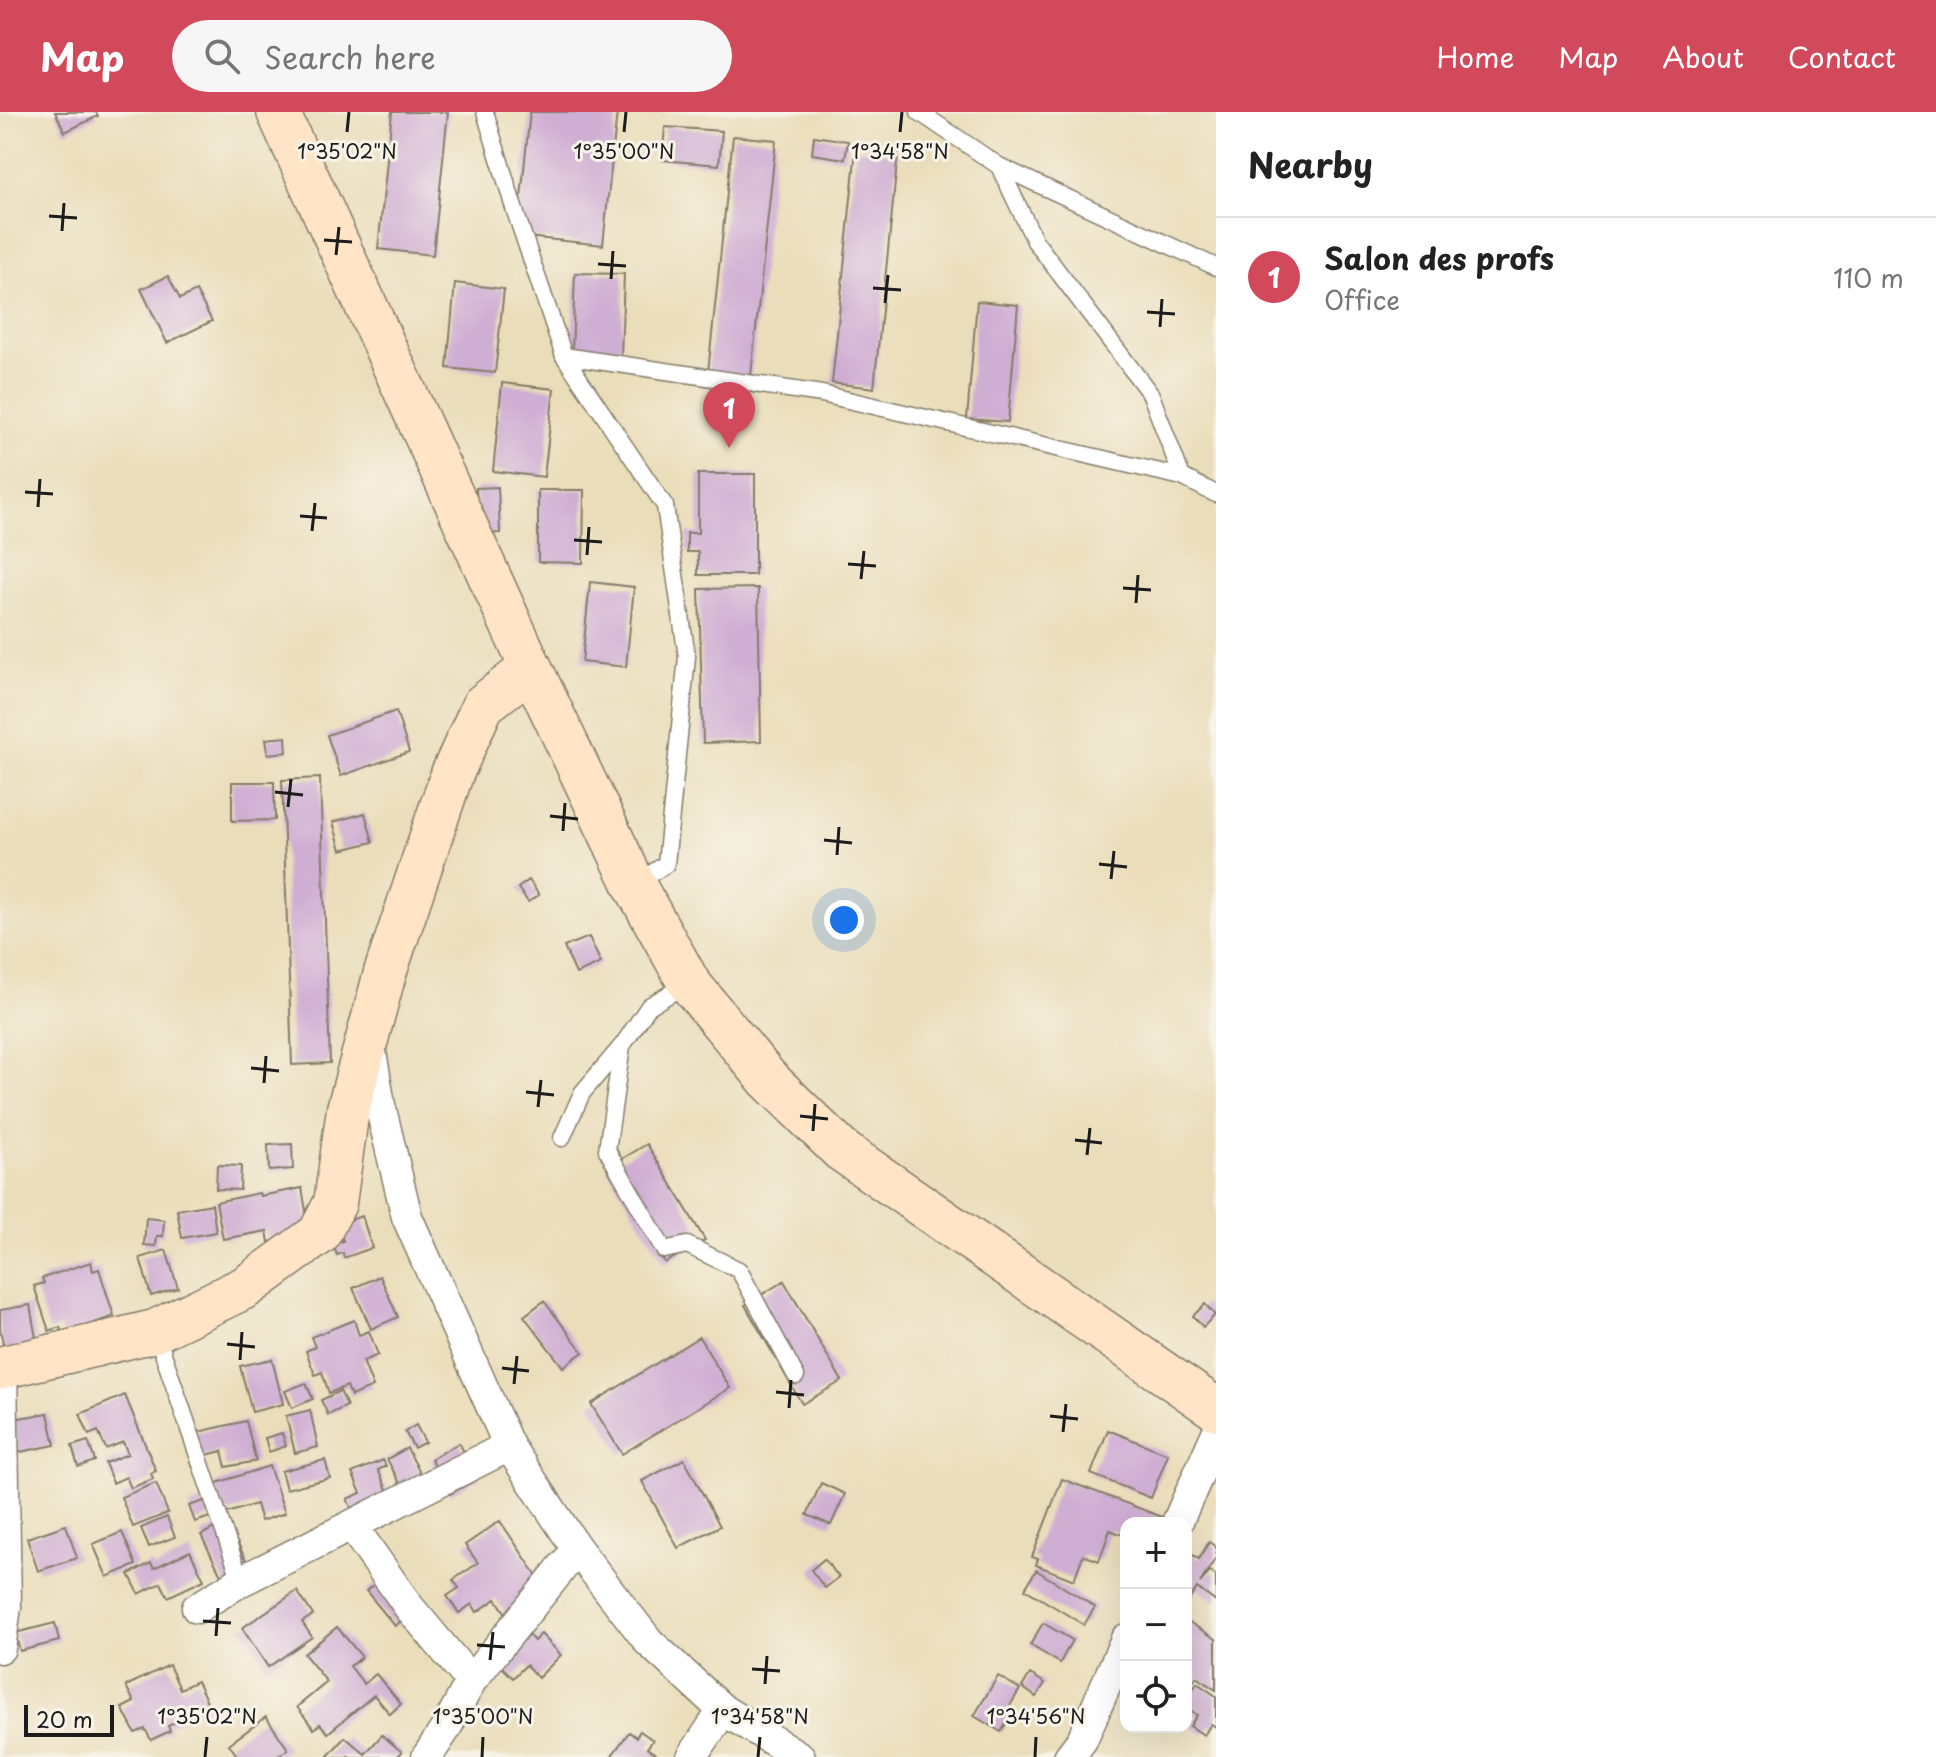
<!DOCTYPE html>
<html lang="en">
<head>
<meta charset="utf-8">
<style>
	:root { --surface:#fff; --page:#f6f6f6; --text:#222; --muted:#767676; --line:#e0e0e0; --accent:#d1495b }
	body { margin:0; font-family:"Playpen Sans",sans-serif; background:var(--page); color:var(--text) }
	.controls { position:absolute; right:24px; bottom:24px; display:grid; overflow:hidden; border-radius:16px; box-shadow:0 8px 32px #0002 }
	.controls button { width:72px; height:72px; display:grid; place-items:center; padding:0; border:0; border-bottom:2px solid var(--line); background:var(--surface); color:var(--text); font:40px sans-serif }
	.scale { position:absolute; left:24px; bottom:20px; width:90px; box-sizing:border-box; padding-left:8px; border:4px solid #1c1c1c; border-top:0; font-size:22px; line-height:28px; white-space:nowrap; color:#1c1c1c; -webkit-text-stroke:6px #f7f3e8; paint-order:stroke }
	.you { position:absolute; left:844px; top:808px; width:28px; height:28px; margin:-20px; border:6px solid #fff; border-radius:50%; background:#1a73e8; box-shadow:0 0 0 12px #1a73e833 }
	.badge { display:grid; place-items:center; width:52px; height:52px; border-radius:50%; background:var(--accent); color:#fff; font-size:26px; font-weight:700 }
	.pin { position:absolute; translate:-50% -66px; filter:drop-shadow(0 2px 4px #0008) }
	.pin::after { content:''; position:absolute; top:42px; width:28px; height:24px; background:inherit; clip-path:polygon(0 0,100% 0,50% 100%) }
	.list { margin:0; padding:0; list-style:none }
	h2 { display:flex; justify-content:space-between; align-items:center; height:104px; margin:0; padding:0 32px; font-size:34px }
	h2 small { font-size:26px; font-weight:400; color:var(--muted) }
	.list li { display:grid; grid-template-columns:52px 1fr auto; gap:24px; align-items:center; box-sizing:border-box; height:120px; padding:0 32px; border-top:2px solid var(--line) }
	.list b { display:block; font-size:30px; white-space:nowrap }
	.list p { margin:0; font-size:26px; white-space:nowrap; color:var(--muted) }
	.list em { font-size:26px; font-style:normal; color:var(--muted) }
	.icon { flex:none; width:44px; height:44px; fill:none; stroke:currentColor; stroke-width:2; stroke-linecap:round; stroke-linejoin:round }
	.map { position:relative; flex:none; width:1216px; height:1645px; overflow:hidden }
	header { display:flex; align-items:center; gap:48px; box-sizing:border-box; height:112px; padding:0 40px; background:var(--accent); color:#fff }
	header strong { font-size:38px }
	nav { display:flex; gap:44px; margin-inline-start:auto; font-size:28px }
	.search { width:560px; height:72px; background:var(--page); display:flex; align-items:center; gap:20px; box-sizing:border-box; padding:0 28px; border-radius:44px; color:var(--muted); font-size:30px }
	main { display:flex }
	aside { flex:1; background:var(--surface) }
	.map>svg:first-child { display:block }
	.building { fill:#cfaed3 }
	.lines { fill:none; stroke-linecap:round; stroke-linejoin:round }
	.lane-casing { stroke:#837c6a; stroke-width:19 }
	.street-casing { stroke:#837c6a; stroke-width:33 }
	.secondary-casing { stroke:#837c6a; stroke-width:45 }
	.lane { stroke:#fff; stroke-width:16 }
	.street { stroke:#fff; stroke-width:30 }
	.secondary { stroke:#ffe4c6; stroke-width:42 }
	.ticks { fill:none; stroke:#1c1c1c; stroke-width:3 }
	.ticks-label { font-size:20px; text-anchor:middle; fill:#1c1c1c; stroke:#f7f3e8; stroke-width:6; stroke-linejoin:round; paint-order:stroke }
</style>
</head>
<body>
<header>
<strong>Map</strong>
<div class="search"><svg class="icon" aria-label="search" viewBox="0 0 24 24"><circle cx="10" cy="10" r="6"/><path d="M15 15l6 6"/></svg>Search here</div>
<nav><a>Home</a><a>Map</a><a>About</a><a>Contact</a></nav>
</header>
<main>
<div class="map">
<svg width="1216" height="1645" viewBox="0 0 1216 1645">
	<rect width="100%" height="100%" fill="#f7f3e8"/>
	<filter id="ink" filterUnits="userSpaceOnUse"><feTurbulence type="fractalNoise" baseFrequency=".0125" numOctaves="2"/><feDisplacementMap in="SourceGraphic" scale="16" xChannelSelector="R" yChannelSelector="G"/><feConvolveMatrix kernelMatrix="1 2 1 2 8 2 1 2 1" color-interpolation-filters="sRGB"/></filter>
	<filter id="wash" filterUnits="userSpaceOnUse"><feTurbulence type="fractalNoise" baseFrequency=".006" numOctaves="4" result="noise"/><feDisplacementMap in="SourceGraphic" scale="32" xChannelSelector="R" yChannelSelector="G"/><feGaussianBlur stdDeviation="1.8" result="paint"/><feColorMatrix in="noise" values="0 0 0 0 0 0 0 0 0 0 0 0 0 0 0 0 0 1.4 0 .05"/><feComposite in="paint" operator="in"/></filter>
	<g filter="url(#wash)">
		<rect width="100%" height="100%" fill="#eaddb9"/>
		<g id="blocks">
			<g class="building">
				<polygon points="55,0 96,0 98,4 65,20"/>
				<polygon points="392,0 448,0 433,143 378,137"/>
				<polygon points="530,0 617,0 603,133 517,124"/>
				<polygon points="665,15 722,19 719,53 662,48"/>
				<polygon points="733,24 776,28 751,264 708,260"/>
				<polygon points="814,24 848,29 845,47 812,42"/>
				<polygon points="856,37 898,41 874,276 832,271"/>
				<polygon points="575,161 624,162 621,245 572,243"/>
				<polygon points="168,164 180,187 196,179 212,209 167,231 141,177"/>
				<polygon points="455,171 504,177 495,261 447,256"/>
				<polygon points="977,189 1018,193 1008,310 967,307"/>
				<polygon points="502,271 554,277 544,365 493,359"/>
				<polygon points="698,362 755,362 755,463 698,463 698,440 687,440 687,421 698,421"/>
				<polygon points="498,375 500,421 478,422 476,376"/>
				<polygon points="538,378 584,378 583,451 538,450"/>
				<polygon points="590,470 634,475 626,555 582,550"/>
				<polygon points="758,476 761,629 703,631 699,477"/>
				<polygon points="396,599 409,640 341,664 327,623"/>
				<polygon points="286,625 287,640 268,642 266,627"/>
				<polygon points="320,666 330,951 292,953 282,668"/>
				<polygon points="232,670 274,670 275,708 232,709"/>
				<polygon points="365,701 373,730 341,738 333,710"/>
				<polygon points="529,768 539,783 528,790 518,776"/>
				<polygon points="589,825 601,851 576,862 564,835"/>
				<polygon points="292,1032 293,1057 269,1059 268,1033"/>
				<polygon points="647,1032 705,1128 665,1151 607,1056"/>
				<polygon points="217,1053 241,1054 240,1078 216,1077"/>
				<polygon points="302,1076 310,1122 269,1130 267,1119 223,1127 216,1090 259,1081 260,1084"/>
				<polygon points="212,1092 216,1120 182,1126 177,1098"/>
				<polygon points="362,1104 372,1136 344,1146 343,1141 337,1143 333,1132 343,1129 338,1112"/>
				<polygon points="146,1106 164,1108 163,1124 157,1124 156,1134 144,1133"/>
				<polygon points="166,1138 178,1176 151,1184 140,1146"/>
				<polygon points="91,1150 93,1159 99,1157 114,1204 91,1212 93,1218 64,1227 60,1215 49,1219 34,1174 44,1171 42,1166"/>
				<polygon points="380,1164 398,1205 371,1217 353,1176"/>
				<polygon points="784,1169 842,1269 802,1292 745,1193"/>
				<polygon points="544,1189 583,1240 563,1255 524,1204"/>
				<polygon points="1205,1192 1215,1203 1203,1215 1193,1204"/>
				<polygon points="30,1193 37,1232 4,1238 0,1216 0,1198"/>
				<polygon points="354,1208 359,1223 369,1219 378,1243 363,1249 373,1275 351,1284 347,1274 329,1281 322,1260 315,1263 306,1239 315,1235 311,1225"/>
				<polygon points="699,1225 730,1276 622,1342 591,1292"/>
				<polygon points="272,1247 283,1292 252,1300 240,1254"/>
				<polygon points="306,1271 313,1287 292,1296 285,1279"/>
				<polygon points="340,1279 347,1294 328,1303 321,1288"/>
				<polygon points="125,1283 156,1359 151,1361 153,1367 131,1376 126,1365 113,1371 105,1351 128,1342 123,1330 106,1337 98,1319 89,1323 80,1302"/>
				<polygon points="310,1298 318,1335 295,1341 286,1304"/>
				<polygon points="48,1301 55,1333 15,1341 8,1308"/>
				<polygon points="246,1309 256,1349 226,1355 222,1339 199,1345 194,1321"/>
				<polygon points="416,1313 425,1330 414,1336 405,1320"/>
				<polygon points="1108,1318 1168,1342 1151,1386 1091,1362"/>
				<polygon points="282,1321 286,1334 269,1340 265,1326"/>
				<polygon points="88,1329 95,1349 78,1355 72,1334"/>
				<polygon points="459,1331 479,1366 450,1382 431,1347"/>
				<polygon points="407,1336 433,1385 404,1379 387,1347"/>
				<polygon points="684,1347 720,1414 678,1436 642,1369"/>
				<polygon points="325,1348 330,1366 286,1377 281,1359"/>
				<polygon points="383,1348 386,1354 378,1358 390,1384 353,1400 347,1387 361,1381 352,1361"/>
				<polygon points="269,1354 285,1401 261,1409 256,1392 224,1402 214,1372"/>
				<polygon points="1062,1367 1165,1406 1163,1411 1126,1411 1126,1424 1110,1418 1099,1449 1083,1443 1074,1468 1036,1453 1038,1447 1032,1445"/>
				<polygon points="156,1371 168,1401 133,1415 121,1385"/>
				<polygon points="821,1371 845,1382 831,1413 807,1403"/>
				<polygon points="217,1385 222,1401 195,1410 189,1394"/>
				<polygon points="167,1405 175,1425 149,1435 141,1416"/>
				<polygon points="500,1409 542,1471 507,1503 496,1487 477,1500 472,1492 459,1501 447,1484 459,1476 453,1468 478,1451 465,1433"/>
				<polygon points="66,1413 77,1446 38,1459 27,1426"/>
				<polygon points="218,1414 232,1420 255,1466 228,1477 201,1423"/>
				<polygon points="122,1420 136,1453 107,1465 93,1432"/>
				<polygon points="1209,1430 1216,1435 1216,1446 1200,1471 1210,1459 1216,1464 1216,1490 1197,1476 1189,1488 1186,1486 1186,1444 1189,1440 1199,1447"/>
				<polygon points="190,1439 204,1468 168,1485 161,1471 139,1482 129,1462 151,1451 154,1456"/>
				<polygon points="824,1447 839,1465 825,1476 811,1458"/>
				<polygon points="1036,1458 1095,1495 1084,1513 1025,1477"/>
				<polygon points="387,1462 416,1497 395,1514 366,1479"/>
				<polygon points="297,1479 313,1503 302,1510 312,1525 268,1555 242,1516"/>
				<polygon points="1189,1510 1216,1527 1216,1578 1196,1565 1192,1571 1186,1567 1186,1514"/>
				<polygon points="55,1511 59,1529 20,1539 15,1521"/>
				<polygon points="1043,1511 1072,1528 1060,1551 1030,1533"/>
				<polygon points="337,1515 362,1545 350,1554 364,1572 376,1562 401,1592 390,1602 374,1583 328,1621 320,1612 314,1617 297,1595 327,1570 304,1542"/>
				<polygon points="521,1515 534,1529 541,1522 561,1543 538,1566 526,1553 513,1566 491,1544"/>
				<polygon points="169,1553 180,1577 197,1569 209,1594 168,1614 170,1619 151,1628 145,1617 135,1621 122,1596 134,1590 126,1574"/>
				<polygon points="1030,1562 1045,1571 1036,1585 1022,1575"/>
				<polygon points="998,1564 1020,1577 1005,1602 1010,1605 1001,1620 974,1604"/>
				<polygon points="1197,1571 1216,1584 1216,1615 1211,1612 1204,1623 1190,1614 1197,1603 1186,1595 1186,1587"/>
				<polygon points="266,1605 288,1637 277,1645 238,1645 229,1632"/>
				<polygon points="640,1619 653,1628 647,1636 660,1645 611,1645 629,1620 636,1625"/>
				<polygon points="382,1623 402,1640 397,1645 327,1645 345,1625 365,1642"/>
			</g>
		</g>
	</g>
	<g filter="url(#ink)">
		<use href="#blocks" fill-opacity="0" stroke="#837c6a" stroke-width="2"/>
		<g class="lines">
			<defs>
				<g id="lane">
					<polyline points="485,0 514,96 564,244 665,394 687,545 666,752 635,772"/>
					<polyline points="919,0 999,54 1216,155"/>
					<polyline points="999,54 1035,129 1151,283 1182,365"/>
					<polyline points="564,244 822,282 1182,365 1216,382"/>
					<polyline points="687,872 649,894 622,934 607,1038 664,1138 687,1133 739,1158 796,1264"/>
					<polyline points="562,1026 582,981 621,935"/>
					<polyline points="156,1221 241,1469"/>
				</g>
				<g id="street">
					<polyline points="370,934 380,993 407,1105 509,1334 577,1437 649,1530 723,1598 800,1645"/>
					<polyline points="1177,1411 1216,1323"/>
					<polyline points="352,1414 409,1495 471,1569"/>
					<polyline points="197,1496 241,1469 509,1334"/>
					<polyline points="0,1536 6,1495 2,1256"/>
					<polyline points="427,1645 446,1616 471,1569 577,1437"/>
					<polyline points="692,1645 723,1598"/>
					<polyline points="1069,1645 1082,1628 1126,1527"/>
				</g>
				<g id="secondary">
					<polyline points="278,0 531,556 634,772 689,871 768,967 841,1038 1216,1297"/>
					<polyline points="0,1256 155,1219 246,1175 319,1122 335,1091 348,997 385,861 452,662 483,593 531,556"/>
				</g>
			</defs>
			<use href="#lane" class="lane-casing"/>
			<use href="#street" class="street-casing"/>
			<use href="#secondary" class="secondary-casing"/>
			<use href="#lane" class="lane"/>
			<use href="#street" class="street"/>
			<use href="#secondary" class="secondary"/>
		</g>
	</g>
	<path class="ticks" d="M 347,20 L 349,0M 624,20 L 626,0M 900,20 L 902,0M 49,104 L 77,106M 62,119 L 64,91M 324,128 L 352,130M 336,143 L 339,115M 598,152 L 626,154M 611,167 L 613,139M 873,176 L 901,178M 885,191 L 888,163M 1147,200 L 1175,202M 1160,215 L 1162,187M 25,380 L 53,382M 38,395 L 40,367M 300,404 L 327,406M 312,419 L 315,391M 574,428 L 602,430M 587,443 L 589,415M 848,452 L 876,454M 861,467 L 864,439M 1123,476 L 1151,478M 1136,491 L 1138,463M 275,680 L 303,683M 288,695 L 291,667M 550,704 L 578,707M 563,719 L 565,691M 824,728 L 852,731M 837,743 L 839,715M 1099,752 L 1127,755M 1111,767 L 1114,739M 251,956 L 279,959M 264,971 L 266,944M 526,980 L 554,983M 538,995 L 541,968M 800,1004 L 828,1007M 813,1019 L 815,992M 1075,1028 L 1102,1031M 1087,1043 L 1090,1016M 227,1232 L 255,1235M 240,1248 L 242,1220M 502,1256 L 529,1259M 514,1272 L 517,1244M 776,1280 L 804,1283M 789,1296 L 791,1268M 1050,1304 L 1078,1307M 1063,1320 L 1066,1292M 203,1509 L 231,1511M 216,1524 L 218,1496M 477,1533 L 505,1535M 490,1548 L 493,1520M 752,1557 L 780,1559M 765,1572 L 767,1544M 205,1645 L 207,1625M 482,1645 L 483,1625M 758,1645 L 760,1625M 1035,1645 L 1036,1625"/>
	<g class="ticks-label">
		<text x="347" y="47">1°35'02"N</text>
		<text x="624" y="47">1°35'00"N</text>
		<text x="900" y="47">1°34'58"N</text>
		<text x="207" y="1612">1°35'02"N</text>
		<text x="483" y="1612">1°35'00"N</text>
		<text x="760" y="1612">1°34'58"N</text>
		<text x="1036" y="1612">1°34'56"N</text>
	</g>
</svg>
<div class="controls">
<button>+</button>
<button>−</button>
<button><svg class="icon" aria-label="locate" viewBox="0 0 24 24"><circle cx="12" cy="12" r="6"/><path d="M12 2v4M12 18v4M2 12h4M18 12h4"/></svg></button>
</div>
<div class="scale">20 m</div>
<div class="you"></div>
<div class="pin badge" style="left:729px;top:336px">1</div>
</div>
<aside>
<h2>Nearby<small></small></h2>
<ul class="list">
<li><span class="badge">1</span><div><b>Salon des profs</b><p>Office</p></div><em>110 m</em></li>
</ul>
</aside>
</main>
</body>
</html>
